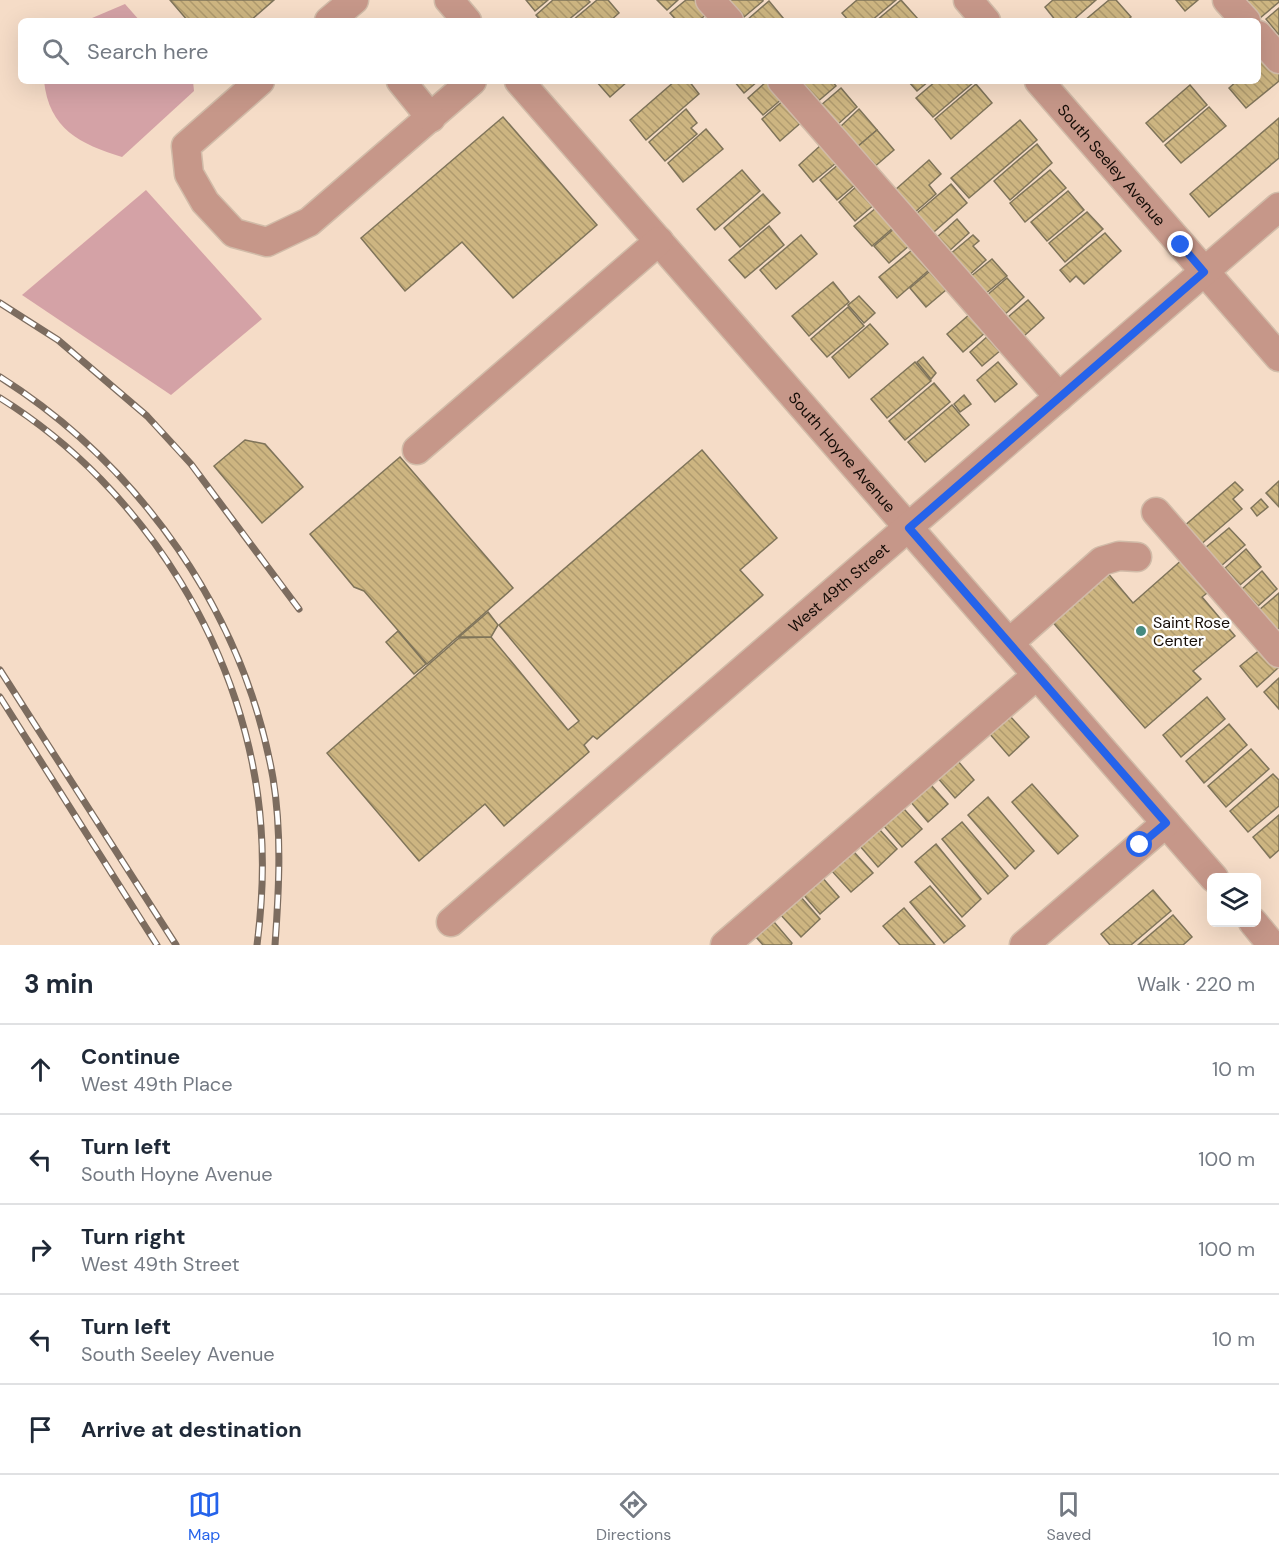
<!DOCTYPE html>
<html lang="en">
<head>
<meta charset="utf-8">
<style>
	:root { --surface:#fff; --page:#f2f2f3; --text:#1f2937; --muted:#747a83; --line:#e0e1e3; --accent:#2563eb }
	body { margin:0; font-family:"DM Sans",sans-serif; background:var(--page); color:var(--text) }
	.controls { position:absolute; right:18px; bottom:18px; display:grid; overflow:hidden; border-radius:9px; box-shadow:0 6px 24px #0002 }
	.controls button { width:54px; height:54px; display:grid; place-items:center; padding:0; border:0; border-bottom:2px solid var(--line); background:var(--surface); color:var(--text); font:30px sans-serif }
	.stop { position:absolute; width:18px; height:18px; margin:-14px; border:4px solid #2563eb; border-radius:50%; background:#fff }
	.stop.end { background:#2563eb; border-color:#fff; box-shadow:0 2px 6px #0008 }
	.list { margin:0; padding:0; list-style:none }
	h2 { display:flex; justify-content:space-between; align-items:center; height:78px; margin:0; padding:0 24px; font-size:26px }
	h2 small { font-size:20px; font-weight:400; color:var(--muted) }
	.list li { display:grid; grid-template-columns:39px 1fr auto; gap:18px; align-items:center; box-sizing:border-box; height:90px; padding:0 24px; border-top:2px solid var(--line) }
	.list b { display:block; font-size:22px; white-space:nowrap }
	.list p { margin:0; font-size:20px; white-space:nowrap; color:var(--muted) }
	.list em { font-size:20px; font-style:normal; color:var(--muted) }
	.icon { flex:none; width:33px; height:33px; fill:none; stroke:currentColor; stroke-width:2; stroke-linecap:round; stroke-linejoin:round }
	.map { position:relative; flex:none; width:1279px; height:945px; overflow:hidden }
	.search { position:absolute; background:var(--surface); box-shadow:0 6px 24px #0002; left:18px; right:18px; top:18px; height:66px; display:flex; align-items:center; gap:15px; box-sizing:border-box; padding:0 21px; border-radius:9px; color:var(--muted); font-size:22px }
	.sheet { height:528px; background:var(--surface) }
	nav { display:flex; justify-content:space-around; align-items:center; box-sizing:border-box; height:84px; border-top:2px solid var(--line); background:var(--surface); font-size:16px; color:var(--muted) }
	nav a { display:grid; justify-items:center; gap:3px }
	nav .on { color:var(--accent) }
	.map>svg:first-child { display:block }
	.green { fill:#d4a2a6 }
	.building { fill:url(#building-back-hatch); stroke:#7f745a; stroke-width:1.5 }
	.lines { fill:none; stroke-linecap:round; stroke-linejoin:round }
	.minor-casing { stroke:#d1bba8; stroke-width:31 }
	.minor { stroke:#c69789; stroke-width:28 }
	.rail-casing { stroke:#7c6c5f; stroke-width:7 }
	.rail { stroke:#fff; stroke-width:4.5; stroke-dasharray:14; stroke-linecap:butt }
	.route { stroke:#2563eb; stroke-width:8 }
	.poi-dot { fill:#458a81; stroke:#fff; stroke-width:2 }
	.labels { text-anchor:middle; dominant-baseline:central; stroke-width:4.5; stroke-linejoin:round; paint-order:stroke }
	.street-label { font-size:16px; fill:#160d07; stroke:#fff }
	.poi-label { font-size:16px; fill:#160d07; stroke:#fff; text-anchor:start }
</style>
</head>
<body>
<div class="map">
<svg width="1279" height="945" viewBox="0 0 1279 945">
	<defs>
		<pattern id="building-back-hatch" width="6" height="6" patternUnits="userSpaceOnUse" patternTransform="scale(1.5)"><rect width="6" height="6" fill="#cdb581"/><path d="M-1 5l2 2M0 0l6 6M5-1l2 2" fill="none" stroke="#af9a6e"/></pattern>
	</defs>
	<rect width="100%" height="100%" fill="#f5dcc7"/>
	<g class="green">
		<polygon points="125,4 140,21 85,21"/>
		<path d="M 44,81 L 193,81 L 194,91 L 122,157 C 80,144 49,129 44,81 Z"/>
		<polygon points="146,190 262,319 171,395 22,295"/>
	</g>
	<g class="building">
		<polygon points="170,0 274,0 250,21 188,21"/>
		<polygon points="526,0 548,0 535,11"/>
		<polygon points="553,0 588,0 590,2 567,21 541,21 536,15"/>
		<polygon points="597,0 608,0 619,13 610,21 572,21"/>
		<polygon points="657,0 678,0 667,10"/>
		<polygon points="686,0 695,0 707,14 698,21 677,21 670,13"/>
		<polygon points="729,0 763,0 763,1 744,17"/>
		<polygon points="857,0 896,0 871,21 849,21 842,13"/>
		<polygon points="901,0 918,19 915,21 876,21"/>
		<polygon points="1053,0 1096,0 1072,21 1056,21 1045,7"/>
		<polygon points="1109,0 1116,0 1131,17 1126,21 1084,21"/>
		<polygon points="1176,0 1198,0 1185,11"/>
		<polygon points="1245,0 1279,0 1279,2 1260,18"/>
		<polygon points="769,1 784,19 748,21 747,20"/>
		<polygon points="1279,8 1279,35 1266,19"/>
		<polygon points="1266,56 1279,72 1279,81 1246,108 1229,88 1237,81 1258,81 1258,63"/>
		<polygon points="596,81 628,81 610,97"/>
		<polygon points="675,81 689,81 699,94 646,140 630,120"/>
		<polygon points="734,81 758,81 744,93"/>
		<polygon points="767,81 783,98 763,115 748,98"/>
		<polygon points="808,81 832,81 836,86 816,103 802,86"/>
		<polygon points="908,81 929,81 917,91"/>
		<polygon points="936,81 973,81 974,82 933,117 916,98"/>
		<polygon points="976,84 992,103 951,139 935,119"/>
		<polygon points="1190,85 1207,105 1163,142 1146,123"/>
		<polygon points="841,88 857,107 837,125 820,106"/>
		<polygon points="785,99 804,120 780,141 762,119"/>
		<polygon points="1209,107 1226,126 1181,163 1165,145"/>
		<polygon points="686,109 697,123 691,128 697,134 665,161 649,142"/>
		<polygon points="859,109 877,130 857,147 840,127"/>
		<polygon points="503,117 597,225 513,298 462,242 405,291 361,238"/>
		<polygon points="1279,118 1279,158 1209,217 1190,194"/>
		<polygon points="1020,120 1037,140 969,198 951,178"/>
		<polygon points="706,129 723,149 683,182 668,163"/>
		<polygon points="877,130 894,150 873,168 856,148"/>
		<polygon points="1037,144 1052,163 1010,200 994,181"/>
		<polygon points="821,145 836,163 813,182 799,165"/>
		<polygon points="929,160 941,174 929,185 936,194 914,213 895,190"/>
		<polygon points="840,163 857,183 837,200 820,180"/>
		<polygon points="742,170 760,191 715,230 697,209"/>
		<polygon points="1050,170 1066,188 1025,222 1010,203"/>
		<polygon points="951,184 967,203 927,238 910,219"/>
		<polygon points="858,185 875,204 855,221 839,202"/>
		<polygon points="1068,191 1084,210 1047,241 1031,222"/>
		<polygon points="763,194 780,213 740,247 724,228"/>
		<polygon points="876,208 893,228 872,246 854,226"/>
		<polygon points="1087,212 1103,229 1065,262 1049,243"/>
		<polygon points="957,219 969,233 948,252 936,238"/>
		<polygon points="769,226 784,245 745,278 729,260"/>
		<polygon points="895,228 910,245 889,263 874,246"/>
		<polygon points="1105,233 1121,251 1084,284 1076,276 1070,282 1060,270"/>
		<polygon points="801,235 817,254 776,289 760,270"/>
		<polygon points="973,235 979,241 973,246 986,260 967,277 949,255"/>
		<polygon points="912,250 929,270 897,298 879,277"/>
		<polygon points="992,259 1007,276 985,294 970,277"/>
		<polygon points="930,271 946,290 926,307 910,288"/>
		<polygon points="1007,278 1024,297 1003,316 986,296"/>
		<polygon points="833,282 849,302 809,336 792,316"/>
		<polygon points="859,296 875,313 864,323 848,305"/>
		<polygon points="1028,300 1044,318 1024,336 1008,317"/>
		<polygon points="848,307 864,326 827,357 811,339"/>
		<polygon points="970,314 986,332 963,352 947,334"/>
		<polygon points="870,324 888,344 849,378 832,357"/>
		<polygon points="989,335 1001,350 982,366 970,352"/>
		<polygon points="923,357 936,373 931,379 917,362"/>
		<polygon points="915,362 931,381 887,418 871,399"/>
		<polygon points="998,362 1017,384 995,402 977,380"/>
		<polygon points="934,383 950,402 905,440 889,421"/>
		<polygon points="964,395 971,404 960,412 954,404"/>
		<polygon points="952,405 969,425 925,462 908,442"/>
		<polygon points="245,440 265,444 303,487 262,523 214,466"/>
		<polygon points="702,450 777,538 740,570 763,595 597,739 593,736 584,745 589,752 504,826 485,804 419,861 327,753 459,638 491,637 568,730 579,721 499,625"/>
		<polygon points="400,457 513,588 427,664 364,591 354,587 310,534"/>
		<polygon points="1279,481 1279,507 1266,493"/>
		<polygon points="1235,482 1243,490 1233,499 1242,509 1199,546 1183,527"/>
		<polygon points="1261,499 1268,507 1257,516 1251,508"/>
		<polygon points="1229,528 1245,545 1221,566 1205,548"/>
		<polygon points="1246,549 1261,567 1240,585 1225,568"/>
		<polygon points="1184,558 1211,590 1202,597 1235,636 1193,671 1201,679 1145,728 1050,619 1106,571 1133,603"/>
		<polygon points="1262,571 1277,589 1258,606 1242,589"/>
		<polygon points="1279,593 1279,628 1276,630 1259,610"/>
		<polygon points="488,612 498,625 491,637 459,637"/>
		<polygon points="398,631 426,664 414,674 386,642"/>
		<polygon points="1261,649 1278,668 1257,687 1240,666"/>
		<polygon points="1279,678 1279,709 1264,692"/>
		<polygon points="1207,697 1225,719 1181,757 1163,735"/>
		<polygon points="1009,715 1029,737 1009,756 989,733"/>
		<polygon points="1229,724 1247,745 1204,783 1186,761"/>
		<polygon points="1251,749 1269,769 1226,807 1208,786"/>
		<polygon points="957,760 974,780 955,798 937,777"/>
		<polygon points="1273,774 1279,780 1279,806 1248,832 1230,811"/>
		<polygon points="930,784 948,804 928,822 910,801"/>
		<polygon points="1032,784 1078,836 1058,854 1012,802"/>
		<polygon points="988,797 1034,851 1015,869 968,815"/>
		<polygon points="904,809 922,829 902,847 884,826"/>
		<polygon points="1279,815 1279,850 1270,858 1253,837"/>
		<polygon points="962,822 1008,876 988,894 942,839"/>
		<polygon points="879,829 897,849 878,867 860,846"/>
		<polygon points="936,844 981,899 962,917 915,862"/>
		<polygon points="854,852 873,873 851,892 832,871"/>
		<polygon points="821,876 839,897 820,914 802,893"/>
		<polygon points="930,886 965,926 944,943 910,902"/>
		<polygon points="1153,890 1171,911 1131,945 1110,945 1101,934"/>
		<polygon points="800,896 820,919 801,937 780,914"/>
		<polygon points="904,908 935,945 900,945 883,926"/>
		<polygon points="1173,915 1192,937 1183,945 1138,945"/>
		<polygon points="774,922 792,943 791,945 763,945 756,937"/>
	</g>
	<g class="lines">
		<defs>
			<g id="minor">
				<polyline points="449,0 467,21"/>
				<polyline points="710,0 729,21"/>
				<polyline points="968,0 986,21"/>
				<polyline points="1227,0 1246,21"/>
				<polyline points="329,21 354,0"/>
				<polyline points="1258,35 1279,59"/>
				<polyline points="260,81 186,146 189,174 205,202 234,233 267,242 309,222 472,81"/>
				<polyline points="401,81 431,118"/>
				<path id="s1" d="M 519,81 L 1214,878"/>
				<polyline points="782,81 1059,397"/>
				<path id="s2" d="M 1039,81 L 1279,357"/>
				<polyline points="417,450 659,241"/>
				<polyline points="1156,512 1279,653"/>
				<polyline points="1009,643 1102,561 1119,556 1137,557"/>
				<path id="s3" d="M 451,922 L 1279,207"/>
				<polyline points="1253,922 1272,945"/>
				<polyline points="725,945 1037,675"/>
				<polyline points="1024,945 1166,823"/>
			</g>
		</defs>
		<use href="#minor" class="minor-casing"/>
		<use href="#minor" class="minor"/>
		<defs>
			<g id="rail">
				<polyline points="0,303 58,340 147,416 191,464 299,609"/>
				<path d="M 0,377 C 140,466 244,613 273,778 C 282,833 279,889 275,945"/>
				<path d="M 0,398 C 145,488 249,655 261,827 C 264,866 262,906 257,945"/>
				<polyline points="0,670 176,945"/>
				<polyline points="0,697 157,945"/>
			</g>
		</defs>
		<use href="#rail" class="rail-casing"/>
		<use href="#rail" class="rail"/>
	</g>
	<g class="lines">
		<polyline class="route" points="1140,845 1166,823 909,528 1204,272 1181,245"/>
	</g>
	<circle class="poi-dot" cx="1141" cy="631" r="6"/>
	<g class="labels">
		<g class="street-label">
			<text stroke="none"><textPath href="#s2" startOffset="111">South Seeley Avenue</textPath></text>
			<text stroke="none"><textPath href="#s1" startOffset="492">South Hoyne Avenue</textPath></text>
			<text stroke="none"><textPath href="#s3" startOffset="512">West 49th Street</textPath></text>
		</g>
		<g class="poi-label">
			<text x="1153" y="622">Saint Rose<tspan x="1153" dy="18">Center</tspan></text>
		</g>
	</g>
</svg>
<div class="controls">
<button><svg class="icon" aria-label="layers" viewBox="0 0 24 24"><path d="M12 4l9 5-9 5-9-5zM3 14l9 5 9-5"/></svg></button>
</div>
<div class="stop" style="left:1140px;top:845px"></div>
<div class="stop end" style="left:1181px;top:245px"></div>
<div class="search"><svg class="icon" aria-label="search" viewBox="0 0 24 24"><circle cx="10" cy="10" r="6"/><path d="M15 15l6 6"/></svg>Search here</div>
</div>
<section class="sheet">
<h2>3 min<small>Walk · 220 m</small></h2>
<ul class="list">
<li><svg class="icon" aria-label="ahead" viewBox="0 0 24 24"><path d="M12 20V5M6 11l6-6 6 6"/></svg><div><b>Continue</b><p>West 49th Place</p></div><em>10 m</em></li>
<li><svg class="icon" aria-label="left" viewBox="0 0 24 24"><path d="M17 20v-9H6M10 6l-5 5 5 5"/></svg><div><b>Turn left</b><p>South Hoyne Avenue</p></div><em>100 m</em></li>
<li><svg class="icon" aria-label="right" viewBox="0 0 24 24"><path d="M7 20v-9h11M14 6l5 5-5 5"/></svg><div><b>Turn right</b><p>West 49th Street</p></div><em>100 m</em></li>
<li><svg class="icon" aria-label="left" viewBox="0 0 24 24"><path d="M17 20v-9H6M10 6l-5 5 5 5"/></svg><div><b>Turn left</b><p>South Seeley Avenue</p></div><em>10 m</em></li>
<li><svg class="icon" aria-label="arrive" viewBox="0 0 24 24"><path d="M6 21V4h12l-3 4 3 4H6"/></svg><div><b>Arrive at destination</b></div></li>
</ul>
</section>
<nav>
<a class="on"><svg class="icon" aria-label="map" viewBox="0 0 24 24"><path d="M3 6l6-2 6 2 6-2v14l-6 2-6-2-6 2zM9 4v14M15 6v14"/></svg>Map</a>
<a><svg class="icon" aria-label="directions" viewBox="0 0 24 24"><path d="M12 3l9 9-9 9-9-9zM9 14v-3h6M13 9l2 2-2 2"/></svg>Directions</a>
<a><svg class="icon" aria-label="saved" viewBox="0 0 24 24"><path d="M7 4h10v16l-5-4-5 4z"/></svg>Saved</a>
</nav>
</body>
</html>
